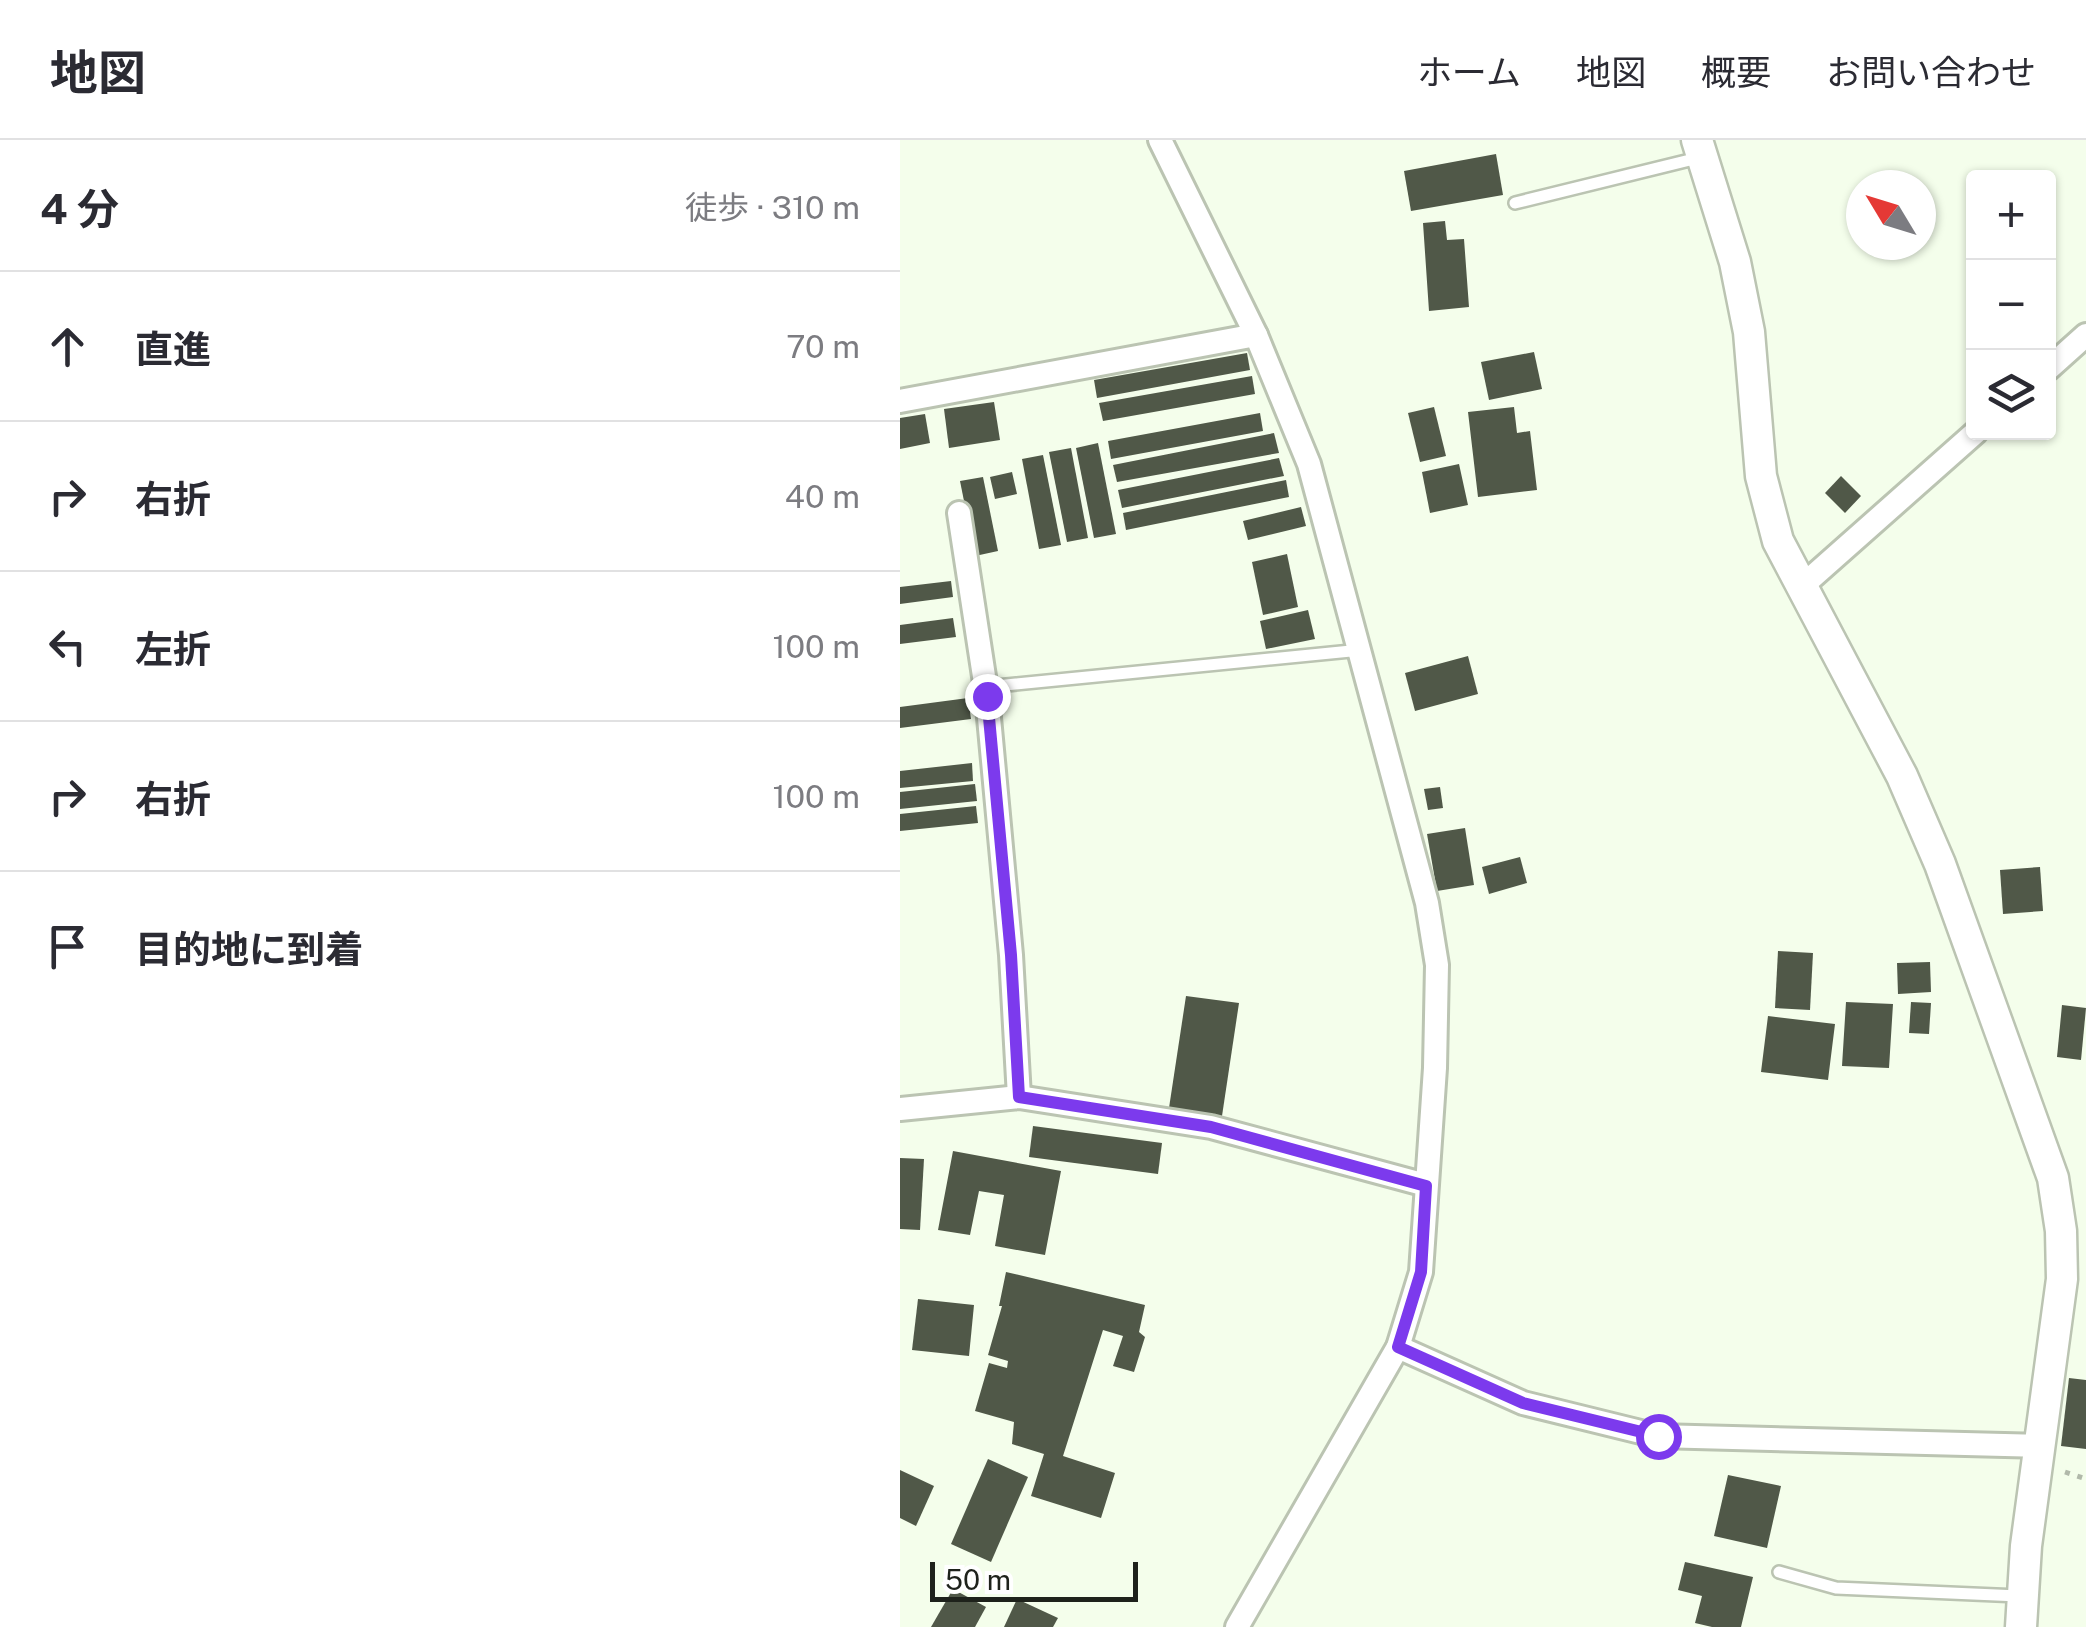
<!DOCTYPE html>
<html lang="ja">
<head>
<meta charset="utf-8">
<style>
	:root { --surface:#fff; --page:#f2f2f3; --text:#2b2b33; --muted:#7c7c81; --line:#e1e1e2 }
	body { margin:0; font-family:"Public Sans","Noto Sans JP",sans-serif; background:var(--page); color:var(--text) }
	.controls { position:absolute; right:30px; top:30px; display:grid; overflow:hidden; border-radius:10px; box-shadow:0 2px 8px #0004 }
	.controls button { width:90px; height:90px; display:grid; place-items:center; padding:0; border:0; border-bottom:2px solid var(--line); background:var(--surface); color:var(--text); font:50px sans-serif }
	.compass { position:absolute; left:946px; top:30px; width:90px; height:90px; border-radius:50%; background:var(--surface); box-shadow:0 2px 8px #0004; rotate:308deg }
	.scale { position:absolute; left:30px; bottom:25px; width:208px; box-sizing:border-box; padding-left:10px; border:5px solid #1e221b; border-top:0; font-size:28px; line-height:35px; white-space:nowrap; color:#1e221b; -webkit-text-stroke:8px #fff; paint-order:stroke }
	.stop { position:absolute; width:30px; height:30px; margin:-22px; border:8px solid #7c3aed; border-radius:50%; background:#fff }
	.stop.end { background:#7c3aed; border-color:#fff; box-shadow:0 2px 10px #0008 }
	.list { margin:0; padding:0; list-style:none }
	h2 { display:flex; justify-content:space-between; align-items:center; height:130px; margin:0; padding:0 40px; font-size:42px }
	h2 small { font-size:32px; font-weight:400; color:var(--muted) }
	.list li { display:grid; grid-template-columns:65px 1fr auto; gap:30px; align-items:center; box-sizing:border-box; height:150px; padding:0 40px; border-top:2px solid var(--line) }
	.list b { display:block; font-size:38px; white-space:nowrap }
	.list em { font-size:32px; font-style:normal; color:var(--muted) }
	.icon { flex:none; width:55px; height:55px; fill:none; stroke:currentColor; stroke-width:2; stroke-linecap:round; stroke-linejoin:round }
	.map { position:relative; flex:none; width:1186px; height:1487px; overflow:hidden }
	header { display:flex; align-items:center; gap:60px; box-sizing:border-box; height:140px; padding:0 50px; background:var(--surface); border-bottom:2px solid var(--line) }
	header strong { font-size:48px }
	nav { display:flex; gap:55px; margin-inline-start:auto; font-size:35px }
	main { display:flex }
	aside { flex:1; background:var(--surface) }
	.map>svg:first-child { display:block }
	.building { fill:#505848 }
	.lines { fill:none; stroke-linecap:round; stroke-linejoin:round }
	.service-casing { stroke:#bbc4b2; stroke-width:16 }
	.minor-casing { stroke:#bbc4b2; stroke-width:28 }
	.tertiary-casing { stroke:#bbc4b2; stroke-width:35 }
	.path { stroke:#b1b9aa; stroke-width:5; stroke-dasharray:5 8; stroke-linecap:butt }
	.service { stroke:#fff; stroke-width:11 }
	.minor { stroke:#fff; stroke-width:22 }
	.tertiary { stroke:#fff; stroke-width:30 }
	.route { stroke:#7c3aed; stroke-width:12 }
</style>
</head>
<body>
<header>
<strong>地図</strong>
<nav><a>ホーム</a><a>地図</a><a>概要</a><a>お問い合わせ</a></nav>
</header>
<main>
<aside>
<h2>4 分<small>徒歩 · 310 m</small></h2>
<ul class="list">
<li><svg class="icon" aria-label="ahead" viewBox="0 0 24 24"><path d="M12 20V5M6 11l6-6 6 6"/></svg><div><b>直進</b></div><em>70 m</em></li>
<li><svg class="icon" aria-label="right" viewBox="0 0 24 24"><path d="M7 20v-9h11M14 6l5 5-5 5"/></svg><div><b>右折</b></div><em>40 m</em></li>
<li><svg class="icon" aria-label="left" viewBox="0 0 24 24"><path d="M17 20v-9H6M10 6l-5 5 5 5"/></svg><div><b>左折</b></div><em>100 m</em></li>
<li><svg class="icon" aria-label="right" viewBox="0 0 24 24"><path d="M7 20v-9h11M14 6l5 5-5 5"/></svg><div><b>右折</b></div><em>100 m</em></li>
<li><svg class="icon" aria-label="arrive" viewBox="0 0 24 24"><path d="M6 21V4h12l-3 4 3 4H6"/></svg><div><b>目的地に到着</b></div></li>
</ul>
</aside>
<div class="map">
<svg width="1186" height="1487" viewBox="0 0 1186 1487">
	<rect width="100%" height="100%" fill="#f4feeb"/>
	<g class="building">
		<polygon points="596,14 603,55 511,71 504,31"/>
		<polygon points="545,81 547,100 564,99 569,167 529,171 523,83"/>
		<polygon points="634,212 642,249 589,260 581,222"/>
		<polygon points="347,213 350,230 197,258 194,240"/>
		<polygon points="352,236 355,254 203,281 199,263"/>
		<polygon points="94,262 100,300 49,308 44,269"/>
		<polygon points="534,267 546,316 520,322 508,273"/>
		<polygon points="614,267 617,293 630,291 637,350 578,357 568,272"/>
		<polygon points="360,273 363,291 211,319 208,301"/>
		<polygon points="25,274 30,303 0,309 0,278"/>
		<polygon points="374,293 379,313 217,342 213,325"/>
		<polygon points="198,303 216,394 194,398 176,308"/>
		<polygon points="171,308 188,398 167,402 149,312"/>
		<polygon points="143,315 161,405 139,409 122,319"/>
		<polygon points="379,318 384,336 222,368 218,350"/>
		<polygon points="559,324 568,365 530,373 522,332"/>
		<polygon points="112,332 117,354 95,359 90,337"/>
		<polygon points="941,336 961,356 945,373 925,353"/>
		<polygon points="83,337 98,411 75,416 60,341"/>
		<polygon points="386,340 389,357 226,390 223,373"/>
		<polygon points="401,367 406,386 348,400 343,381"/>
		<polygon points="387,414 398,467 363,475 352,422"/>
		<polygon points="51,441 53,457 0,464 0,447"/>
		<polygon points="408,470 415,499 366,509 360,481"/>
		<polygon points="53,478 56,497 0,504 0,485"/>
		<polygon points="568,516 578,554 515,571 505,533"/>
		<polygon points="68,558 71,579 0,588 0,567"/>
		<polygon points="72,623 73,641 0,648 0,631"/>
		<polygon points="75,644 77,661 0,669 0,652"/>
		<polygon points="540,647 543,668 528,670 524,649"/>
		<polygon points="76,666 78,683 0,691 0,674"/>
		<polygon points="565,688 574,745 537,751 527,694"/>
		<polygon points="620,717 627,743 589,754 582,727"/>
		<polygon points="1140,727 1143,771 1103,774 1100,730"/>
		<polygon points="878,811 913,813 910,870 875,868"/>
		<polygon points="1030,822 1031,852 998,854 997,823"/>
		<polygon points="286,856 339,863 322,976 269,968"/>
		<polygon points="946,862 993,864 989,928 942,926"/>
		<polygon points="1011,862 1031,863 1029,894 1009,893"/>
		<polygon points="1162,865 1186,868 1181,920 1157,917"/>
		<polygon points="868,876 935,884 928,940 861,932"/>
		<polygon points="133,986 262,1003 258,1034 129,1017"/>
		<polygon points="53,1011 161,1031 145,1115 95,1106 104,1055 79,1051 70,1095 38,1090"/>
		<polygon points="0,1018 24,1019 20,1090 0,1089"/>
		<polygon points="106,1132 245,1165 239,1192 245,1197 234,1232 213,1226 223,1196 203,1190 163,1316 215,1333 201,1378 131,1356 144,1314 112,1304 114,1282 75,1271 89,1223 107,1228 108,1221 88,1215 102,1166 99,1166"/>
		<polygon points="18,1159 74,1165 69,1216 12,1210"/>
		<polygon points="1169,1238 1186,1240 1186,1309 1161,1306"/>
		<polygon points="88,1319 128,1337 91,1422 51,1404"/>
		<polygon points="0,1330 34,1346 16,1386 0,1378"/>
		<polygon points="828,1335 881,1346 867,1408 814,1396"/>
		<polygon points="785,1422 853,1437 841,1487 812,1487 795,1483 802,1456 778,1450"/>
		<polygon points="53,1449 86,1467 75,1487 31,1487"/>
		<polygon points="117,1459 158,1478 153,1487 104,1487"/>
	</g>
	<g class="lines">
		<defs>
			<g id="service">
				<polyline points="615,63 798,18"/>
				<polyline points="86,547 461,510"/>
				<polyline points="879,1432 936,1448 1119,1456"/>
			</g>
			<g id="minor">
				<polyline points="260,0 356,195 409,324 527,763 537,825 535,928 521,1132 498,1207 337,1487"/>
				<polyline points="1148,229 1186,195"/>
				<polyline points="0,261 356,195"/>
				<polyline points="59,373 87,556 111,815 119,957"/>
				<polyline points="901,447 1076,292"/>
				<polyline points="0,969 119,957 311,987 526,1045"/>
				<polyline points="498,1207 623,1263 757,1296 1140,1306"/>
			</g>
			<polyline id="tertiary" points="797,0 835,122 849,192 861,336 878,401 1002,636 1040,724 1153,1038 1161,1091 1162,1139 1126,1406 1121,1487"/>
		</defs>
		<use href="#service" class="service-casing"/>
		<use href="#minor" class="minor-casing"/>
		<use href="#tertiary" class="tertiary-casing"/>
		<polyline class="path" points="1165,1332 1186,1339"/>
		<use href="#service" class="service"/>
		<use href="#minor" class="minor"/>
		<use href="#tertiary" class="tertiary"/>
	</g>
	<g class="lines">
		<polyline class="route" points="87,556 111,815 119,957 311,987 526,1046 521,1132 498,1207 623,1263 758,1296"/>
	</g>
</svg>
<div class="controls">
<button>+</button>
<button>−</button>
<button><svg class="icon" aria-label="layers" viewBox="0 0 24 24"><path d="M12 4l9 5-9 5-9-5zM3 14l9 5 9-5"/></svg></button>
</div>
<svg class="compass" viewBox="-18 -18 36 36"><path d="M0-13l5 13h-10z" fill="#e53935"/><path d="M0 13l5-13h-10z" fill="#7c7c81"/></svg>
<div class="scale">50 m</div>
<div class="stop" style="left:758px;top:1296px"></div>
<div class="stop end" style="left:87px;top:556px"></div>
</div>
</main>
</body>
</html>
